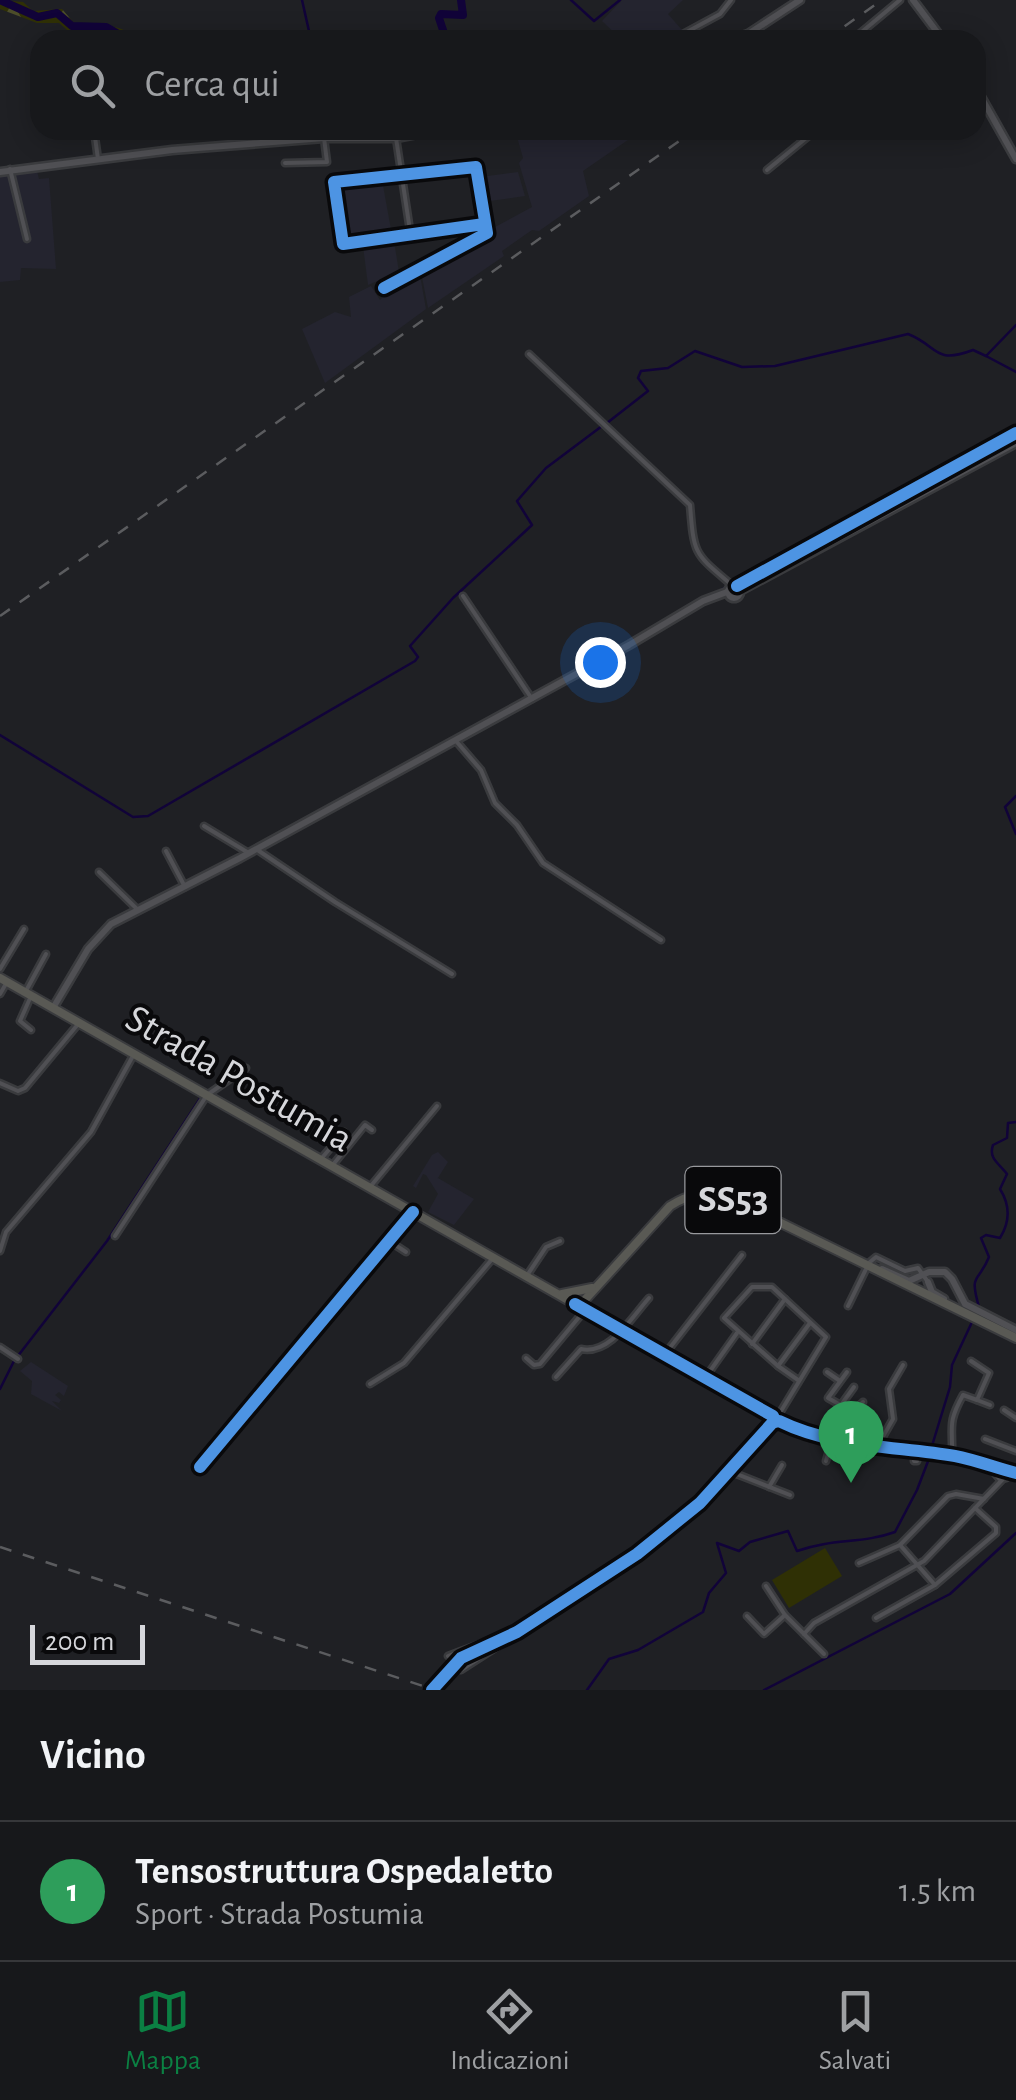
<!DOCTYPE html>
<html lang="it">
<head>
<meta charset="utf-8">
<style>
	:root { --surface:#17181b; --page:#202124; --text:#f1f3f6; --muted:#9ea0a3; --line:#36373a; --accent:#0b8043 }
	body { margin:0; font-family:"Alegreya Sans",sans-serif; background:var(--page); color:var(--text) }
	.scale { position:absolute; left:30px; bottom:25px; width:115px; box-sizing:border-box; padding-left:10px; border:5px solid #d6d7db; border-top:0; font-size:28px; line-height:35px; white-space:nowrap; color:#d6d7db; -webkit-text-stroke:8px #09090b; paint-order:stroke }
	.you { position:absolute; left:600px; top:662px; width:35px; height:35px; margin:-25px; border:8px solid #fff; border-radius:50%; background:#1a73e8; box-shadow:0 0 0 15px #1a73e833 }
	.badge { display:grid; place-items:center; width:65px; height:65px; border-radius:50%; background:var(--accent); color:#fff; font-size:32px; font-weight:700 }
	.pin { position:absolute; translate:-50% -82px; filter:drop-shadow(0 2px 5px #0008) }
	.pin::after { content:''; position:absolute; top:52px; width:35px; height:30px; background:inherit; clip-path:polygon(0 0,100% 0,50% 100%) }
	.list { margin:0; padding:0; list-style:none }
	h2 { display:flex; justify-content:space-between; align-items:center; height:130px; margin:0; padding:0 40px; font-size:42px }
	h2 small { font-size:32px; font-weight:400; color:var(--muted) }
	.list li { display:grid; grid-template-columns:65px 1fr auto; gap:30px; align-items:center; box-sizing:border-box; height:140px; padding:0 40px; border-top:2px solid var(--line) }
	.list b { display:block; font-size:38px; white-space:nowrap }
	.list p { margin:0; font-size:32px; white-space:nowrap; color:var(--muted) }
	.list em { font-size:32px; font-style:normal; color:var(--muted) }
	.icon { flex:none; width:55px; height:55px; fill:none; stroke:currentColor; stroke-width:2; stroke-linecap:round; stroke-linejoin:round }
	.map { position:relative; flex:none; width:1016px; height:1690px; overflow:hidden }
	.search { position:absolute; background:var(--surface); box-shadow:0 5px 25px #0003; left:30px; right:30px; top:30px; height:110px; display:flex; align-items:center; gap:25px; box-sizing:border-box; padding:0 35px; border-radius:30px; color:var(--muted); font-size:38px }
	.sheet { height:270px; background:var(--surface) }
	nav { display:flex; justify-content:space-around; align-items:center; box-sizing:border-box; height:140px; border-top:2px solid var(--line); background:var(--surface); font-size:28px; color:var(--muted) }
	nav a { display:grid; justify-items:center; gap:5px }
	nav .on { color:var(--accent) }
	.map>svg:first-child { display:block }
	.built { fill:#24242f }
	.forest { fill:url(#forest-firs) }
	.pitch { fill:#2f3005 }
	.lines { fill:none; stroke-linecap:round; stroke-linejoin:round }
	.stream { stroke:#110339; stroke-width:2.5 }
	.river { stroke:#110339; stroke-width:8 }
	.street-casing { stroke:#3a3b3e; stroke-width:9 }
	.secondary-casing { stroke:#3a3b3e; stroke-width:11 }
	.primary-casing { stroke:#3a3b3e; stroke-width:12 }
	.street { stroke:#505054; stroke-width:4 }
	.secondary { stroke:#505054; stroke-width:6 }
	.primary { stroke:#595954; stroke-width:8 }
	.rail { stroke:#5b5c5f; stroke-width:2.5; stroke-dasharray:12 12; stroke-linecap:butt }
	.secondary-bridge-casing { stroke:#3a3b3e; stroke-width:11; stroke-linecap:butt }
	.secondary-bridge { stroke:#505054; stroke-width:6 }
	.cycleway-casing { stroke:#09090b; stroke-width:19 }
	.cycleway { stroke:#4d94e3; stroke-width:12 }
	.labels { text-anchor:middle; dominant-baseline:central; stroke-width:8; stroke-linejoin:round; paint-order:stroke }
	.shield { fill:#09090b; stroke:#98999d; stroke-width:2.5 }
	.shield-label { font-size:38px; font-weight:bold; fill:#d6d7db }
	.street-label { font-size:40px; fill:#d6d7db; stroke:#09090b }
</style>
</head>
<body>
<div class="map">
<svg width="1016" height="1690" viewBox="0 0 1016 1690">
	<defs>
		<pattern id="forest-firs" width="22" height="20" patternUnits="userSpaceOnUse" patternTransform="scale(2.5)"><rect width="22" height="20" fill="#2f3005"/><path d="M5 1l3.5 6h-7zM16 11l3.5 6h-7z" fill="#4c4d29"/></pattern>
	</defs>
	<rect width="100%" height="100%" fill="#1f2024"/>
	<g class="built">
		<polygon points="622,0 683,0 668,14 682,30 666,40 622,40 602,21"/>
		<polygon points="515,130 641,131 583,171 589,196 539,231 532,230 502,251 504,256 428,308 421,272 493,234 495,227 532,207 519,163 523,158"/>
		<polygon points="36,167 39,179 49,178 56,269 21,268 20,280 0,282 0,175"/>
		<polygon points="518,172 525,196 483,202 480,177"/>
		<polygon points="382,180 392,235 345,241 338,186"/>
		<polygon points="394,241 399,272 368,285 363,246"/>
		<polygon points="420,275 426,309 325,383 302,329 335,312 351,317 349,297 371,286 380,300 392,289"/>
		<polygon points="438,1152 448,1162 436,1181 438,1178 474,1199 454,1225 428,1212 438,1194 426,1175 423,1174 416,1188 413,1186 432,1155"/>
		<polygon points="31,1362 68,1386 64,1396 59,1392 55,1395 61,1400 59,1403 52,1401 62,1411 31,1394 32,1381 20,1371"/>
	</g>
	<path class="forest" d="M 0,0 L 23,2 L 33,11 L 62,9 L 75,24 C 98,29 118,19 136,40 L 74,36 L 59,23 L 37,23 L 0,9 Z"/>
	<polygon class="pitch" points="825,1548 842,1576 789,1608 772,1580"/>
	<g class="lines">
		<g class="stream">
			<polyline points="302,0 311,40"/>
			<polyline points="571,0 594,21 620,0"/>
			<polyline points="1016,325 986,356 1016,372"/>
			<path d="M 607,423 L 648,391 L 638,378 L 641,371 L 668,368 L 695,351 L 742,367 L 775,366 L 908,334 C 939,346 933,365 973,350 L 986,356"/>
			<polyline points="802,552 1016,436"/>
			<polyline points="714,594 726,587"/>
			<polyline points="0,735 133,817 148,816 415,661 418,657 410,646 453,598 532,525 517,501 546,468 602,426"/>
			<polyline points="1016,796 1005,807 1016,834"/>
			<polyline points="194,885 218,873"/>
			<path d="M 979,1307 C 969,1272 978,1284 989,1257 L 981,1238 L 986,1235 L 1000,1238 C 1010,1222 1010,1205 1000,1189 L 1007,1174 C 1000,1164 988,1159 993,1145 L 1007,1138 L 1008,1123 L 1016,1122"/>
			<polyline points="0,1389 14,1361 107,1241 201,1097"/>
			<polyline points="931,1449 950,1387 952,1365 972,1322"/>
			<path d="M 587,1690 L 609,1659 L 638,1650 L 703,1612 L 709,1593 L 726,1573 L 717,1543 L 739,1551 L 750,1542 L 788,1531 L 797,1551 C 833,1538 862,1544 895,1532 L 917,1490 L 930,1456"/>
			<polyline points="764,1690 950,1594 1016,1533"/>
		</g>
		<g class="river">
			<polyline points="0,0 38,17 57,13 72,26 106,27 129,40"/>
			<polyline points="411,40 424,36 435,40"/>
			<polyline points="440,40 444,33 439,18 441,14 463,15 461,0"/>
		</g>
		<defs>
			<g id="street">
				<polyline points="672,40 720,14 731,0"/>
				<polyline points="852,40 900,0"/>
				<polyline points="94,130 98,159"/>
				<polyline points="401,130 396,138 411,237"/>
				<polyline points="285,163 327,162 324,138"/>
				<polyline points="10,169 27,239"/>
				<polyline points="767,170 816,130"/>
				<polyline points="384,288 487,233 476,167 334,182 343,244 484,224"/>
				<path d="M 529,354 L 690,505 C 694,556 694,553 733,586"/>
				<polyline points="737,586 1016,433"/>
				<polyline points="463,596 532,699"/>
				<polyline points="456,741 481,770 495,803 517,825 543,863 661,940"/>
				<polyline points="204,826 247,852"/>
				<polyline points="256,849 335,902 452,974"/>
				<polyline points="166,851 185,887"/>
				<polyline points="99,872 138,910"/>
				<polyline points="0,969 24,929"/>
				<polyline points="27,989 46,954"/>
				<polyline points="0,994 7,982"/>
				<polyline points="31,996 20,1021 31,1030"/>
				<polyline points="0,1083 18,1091 25,1088 79,1023"/>
				<polyline points="321,1159 344,1132"/>
				<polyline points="332,1166 365,1125 372,1130"/>
				<polyline points="370,1187 437,1106"/>
				<polyline points="115,1236 207,1095 246,1068"/>
				<polyline points="389,1241 406,1252"/>
				<polyline points="0,1251 6,1232 91,1132 134,1054"/>
				<polyline points="870,1262 876,1257 905,1271 918,1268 928,1282"/>
				<polyline points="526,1277 546,1247 560,1241"/>
				<polyline points="848,1306 866,1269"/>
				<polyline points="752,1344 785,1299"/>
				<polyline points="0,1347 18,1359"/>
				<polyline points="665,1354 742,1255"/>
				<polyline points="526,1358 534,1365 540,1364 585,1310"/>
				<polyline points="778,1366 810,1323"/>
				<polyline points="827,1372 840,1381"/>
				<path d="M 556,1377 L 581,1349 C 610,1355 631,1318 649,1298"/>
				<polyline points="705,1378 737,1333"/>
				<polyline points="370,1384 404,1363 493,1258"/>
				<polyline points="977,1400 990,1405"/>
				<polyline points="841,1405 854,1387"/>
				<polyline points="1004,1410 1016,1418"/>
				<polyline points="853,1412 863,1402"/>
				<polyline points="778,1416 826,1337 772,1287 752,1287 724,1318 778,1366 798,1380"/>
				<polyline points="985,1439 1016,1451"/>
				<polyline points="841,1440 853,1412 828,1398 847,1372"/>
				<polyline points="877,1447 893,1419 889,1389 903,1365"/>
				<polyline points="915,1452 914,1461 917,1461"/>
				<path d="M 952,1456 C 953,1426 947,1424 963,1395 L 977,1400 L 989,1373 L 971,1361"/>
				<polyline points="826,1461 828,1454 835,1455 839,1440"/>
				<polyline points="200,1467 412,1213"/>
				<polyline points="729,1471 790,1495"/>
				<polyline points="769,1487 782,1465"/>
				<polyline points="900,1545 935,1585"/>
				<polyline points="859,1563 900,1545 948,1496 956,1494 984,1499"/>
				<polyline points="766,1586 785,1615 804,1634 814,1623 924,1561 1002,1480"/>
				<polyline points="747,1616 764,1634 785,1615"/>
				<polyline points="876,1618 935,1585 996,1533 996,1527 975,1508"/>
				<polyline points="804,1634 824,1654"/>
				<polyline points="448,1656 509,1633"/>
				<polyline points="461,1670 509,1639"/>
			</g>
			<g id="secondary">
				<polyline points="913,0 943,40"/>
				<polyline points="731,40 748,34 800,0"/>
				<polyline points="976,88 1016,159"/>
				<polyline points="0,172 172,150 324,138 396,138 438,130"/>
				<circle cx="734" cy="592" r="6"/>
				<polyline points="740,591 1016,443"/>
				<polyline points="53,1008 88,949 111,924 240,858 629,645 703,601 727,592"/>
				<polyline points="882,1269 909,1281 929,1272 945,1272 952,1279 965,1304 1016,1330"/>
				<polyline points="928,1282 932,1292 944,1299"/>
				<path d="M 576,1304 L 773,1416 L 775,1422 L 779,1421 C 834,1448 896,1446 955,1456 C 976,1460 996,1468 1016,1473"/>
				<polyline points="990,1466 1000,1478 1006,1477"/>
				<polyline points="440,1679 461,1658 517,1632 637,1554 700,1503 774,1421"/>
			</g>
			<g id="primary">
				<path d="M 0,978 L 575,1304 L 582,1303 L 670,1206 C 690,1193 709,1191 732,1199 L 1016,1338"/>
				<polyline points="562,1294 592,1288"/>
			</g>
		</defs>
		<use href="#street" class="street-casing"/>
		<use href="#secondary" class="secondary-casing"/>
		<use href="#primary" class="primary-casing"/>
		<use href="#street" class="street"/>
		<use href="#secondary" class="secondary"/>
		<use href="#primary" class="primary"/>
		<g class="rail">
			<polyline points="825,40 882,0"/>
			<polyline points="0,616 695,130"/>
			<polyline points="0,1547 435,1690"/>
		</g>
		<defs>
			<polyline id="secondary-bridge" points="432,1690 440,1679"/>
		</defs>
		<use href="#secondary-bridge" class="secondary-bridge-casing"/>
		<use href="#secondary-bridge" class="secondary-bridge"/>
		<defs>
			<g id="cycleway">
				<polyline points="384,288 487,233 476,167 334,182 343,244 484,224"/>
				<polyline points="737,586 1016,433"/>
				<path d="M 575,1304 L 773,1416 L 775,1422 L 779,1421 C 834,1448 896,1446 955,1456 C 976,1460 996,1468 1016,1473"/>
				<polyline points="200,1467 413,1212"/>
				<polyline points="432,1690 461,1658 517,1632 637,1554 700,1503 774,1421"/>
			</g>
		</defs>
		<use href="#cycleway" class="cycleway-casing"/>
		<use href="#cycleway" class="cycleway"/>
	</g>
	<g class="labels">
		<rect class="shield" x="685.5" y="1167" width="95" height="66" rx="8"/>
		<g class="shield-label">
			<text x="733" y="1200">SS53</text>
		</g>
		<g class="street-label">
			<text transform="translate(239 1079) rotate(30)">Strada Postumia</text>
		</g>
	</g>
</svg>
<div class="scale">200 m</div>
<div class="you"></div>
<div class="pin badge" style="left:851px;top:1483px;background:#2e9e5b">1</div>
<div class="search"><svg class="icon" aria-label="search" viewBox="0 0 24 24"><circle cx="10" cy="10" r="6"/><path d="M15 15l6 6"/></svg>Cerca qui</div>
</div>
<section class="sheet">
<h2>Vicino<small></small></h2>
<ul class="list">
<li><span class="badge" style="background:#2e9e5b">1</span><div><b>Tensostruttura Ospedaletto</b><p>Sport · Strada Postumia</p></div><em>1.5 km</em></li>
</ul>
</section>
<nav>
<a class="on"><svg class="icon" aria-label="map" viewBox="0 0 24 24"><path d="M3 6l6-2 6 2 6-2v14l-6 2-6-2-6 2zM9 4v14M15 6v14"/></svg>Mappa</a>
<a><svg class="icon" aria-label="directions" viewBox="0 0 24 24"><path d="M12 3l9 9-9 9-9-9zM9 14v-3h6M13 9l2 2-2 2"/></svg>Indicazioni</a>
<a><svg class="icon" aria-label="saved" viewBox="0 0 24 24"><path d="M7 4h10v16l-5-4-5 4z"/></svg>Salvati</a>
</nav>
</body>
</html>
